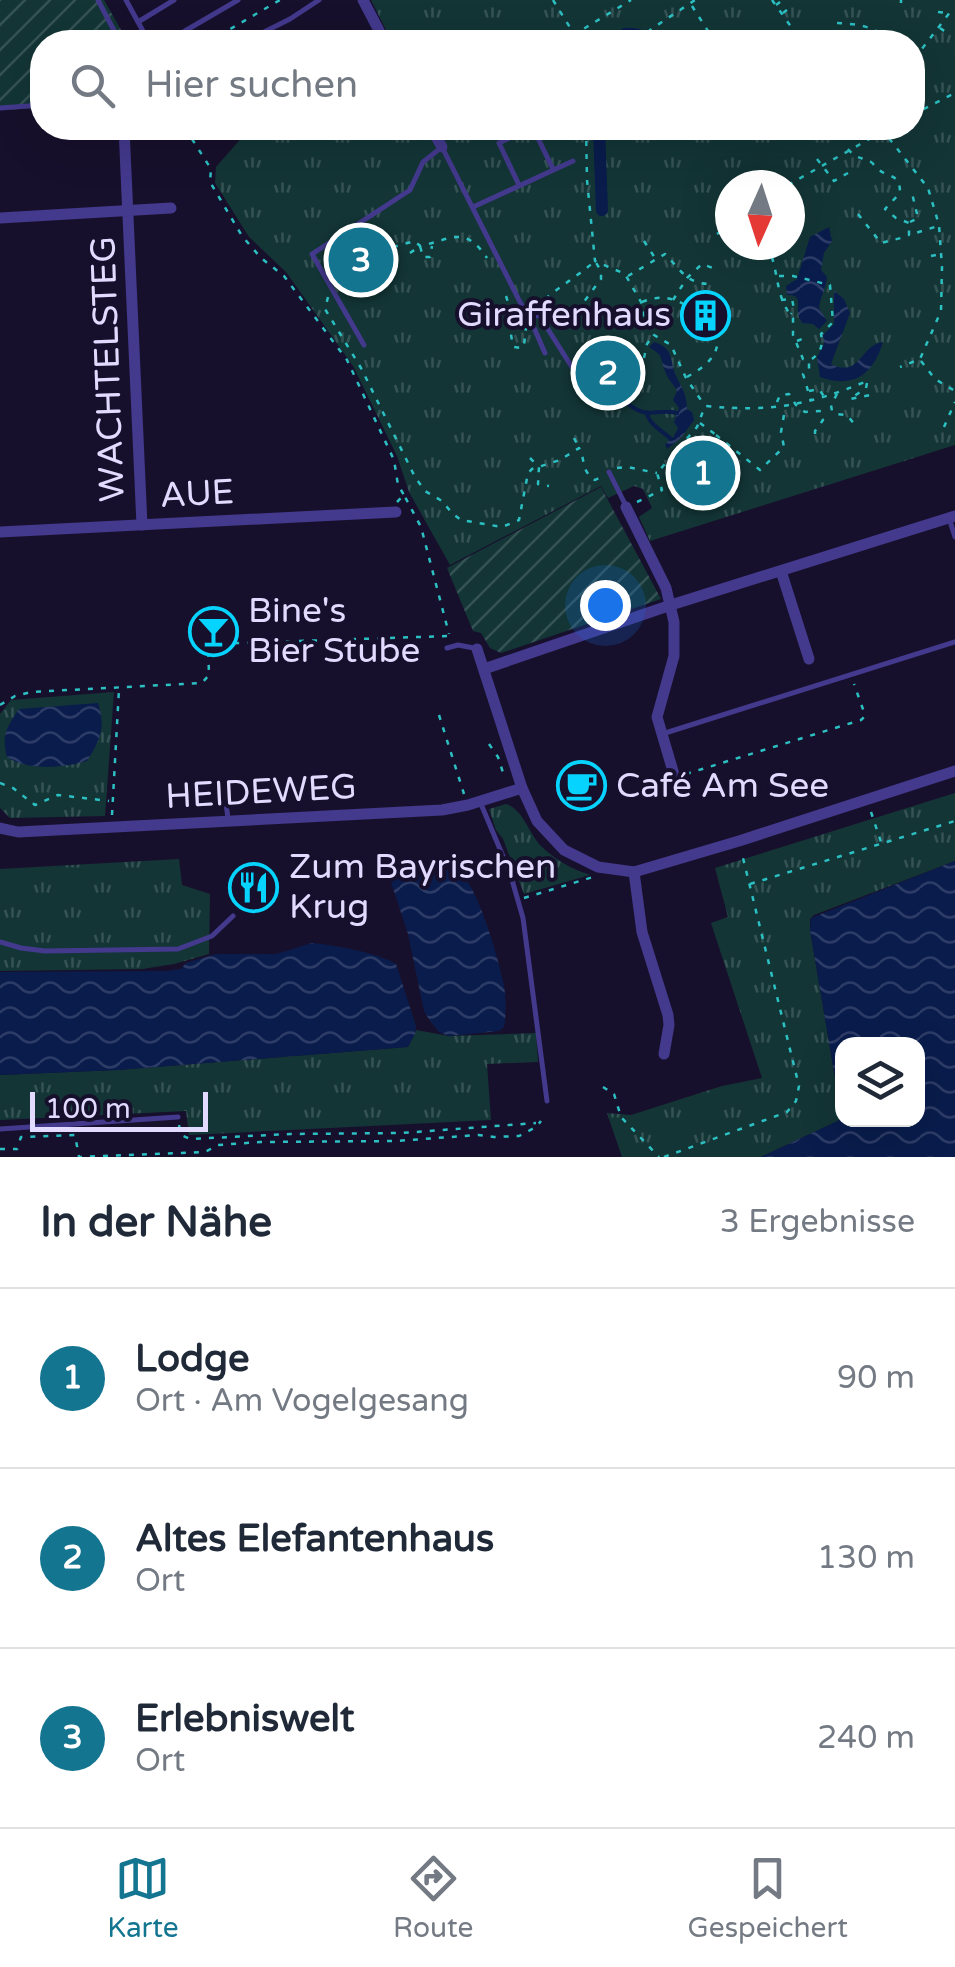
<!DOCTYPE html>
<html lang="de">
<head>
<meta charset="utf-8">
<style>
	:root { --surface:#fff; --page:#f6f6f7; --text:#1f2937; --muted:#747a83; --line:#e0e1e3; --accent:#147591 }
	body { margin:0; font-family:"Varela Round",sans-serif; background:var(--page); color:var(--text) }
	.controls { position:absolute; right:30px; bottom:30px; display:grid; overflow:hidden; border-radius:20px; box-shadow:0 10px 40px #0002 }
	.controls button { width:90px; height:90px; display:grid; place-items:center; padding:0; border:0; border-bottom:2px solid var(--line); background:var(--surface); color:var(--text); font:50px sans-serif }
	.compass { position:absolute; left:715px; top:170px; width:90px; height:90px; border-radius:50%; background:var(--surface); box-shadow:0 10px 40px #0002; rotate:183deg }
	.scale { position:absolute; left:30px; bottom:25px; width:178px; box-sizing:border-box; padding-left:10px; border:5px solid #e2dbff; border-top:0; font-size:28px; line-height:35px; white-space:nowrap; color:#e2dbff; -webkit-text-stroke:8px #17102c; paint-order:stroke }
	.you { position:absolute; left:605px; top:605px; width:35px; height:35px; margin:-25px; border:8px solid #fff; border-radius:50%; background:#1a73e8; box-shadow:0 0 0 15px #1a73e833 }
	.badge { display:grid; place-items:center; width:65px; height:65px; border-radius:50%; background:var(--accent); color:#fff; font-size:32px; font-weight:700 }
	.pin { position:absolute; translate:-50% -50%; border:5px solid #fff; box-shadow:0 2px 10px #0006 }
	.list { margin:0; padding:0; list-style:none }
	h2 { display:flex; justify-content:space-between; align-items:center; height:130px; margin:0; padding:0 40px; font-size:42px }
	h2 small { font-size:32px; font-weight:400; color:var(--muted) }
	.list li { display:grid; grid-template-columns:65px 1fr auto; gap:30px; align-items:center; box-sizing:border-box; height:180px; padding:0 40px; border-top:2px solid var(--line) }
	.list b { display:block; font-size:38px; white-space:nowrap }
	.list p { margin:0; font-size:32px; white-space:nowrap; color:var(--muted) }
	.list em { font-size:32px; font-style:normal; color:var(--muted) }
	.icon { flex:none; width:55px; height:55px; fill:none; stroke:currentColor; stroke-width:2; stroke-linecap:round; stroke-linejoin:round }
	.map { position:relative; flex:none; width:955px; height:1157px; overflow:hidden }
	.search { position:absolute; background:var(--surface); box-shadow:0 10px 40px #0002; left:30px; right:30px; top:30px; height:110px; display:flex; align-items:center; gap:25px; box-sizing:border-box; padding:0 35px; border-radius:40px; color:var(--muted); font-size:38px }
	.sheet { height:670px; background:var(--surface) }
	nav { display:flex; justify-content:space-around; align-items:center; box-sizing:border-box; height:140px; border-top:2px solid var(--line); background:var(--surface); font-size:28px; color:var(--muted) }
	nav a { display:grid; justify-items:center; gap:5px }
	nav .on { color:var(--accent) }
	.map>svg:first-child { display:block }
	.grass { fill:url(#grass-tufts); fill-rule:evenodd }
	.garden { fill:url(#garden-furrows) }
	.water { fill:url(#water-waves); fill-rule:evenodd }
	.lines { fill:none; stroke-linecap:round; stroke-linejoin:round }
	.stream { stroke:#091c4c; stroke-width:4 }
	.canal { stroke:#091c4c; stroke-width:12 }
	.path { stroke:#2cc0c3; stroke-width:2.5; stroke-dasharray:5 8; stroke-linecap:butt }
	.lane { stroke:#43398d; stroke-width:5 }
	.street { stroke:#43398d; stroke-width:11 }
	.labels { text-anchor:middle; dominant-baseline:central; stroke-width:8; stroke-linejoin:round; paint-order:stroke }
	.poi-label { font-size:35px; fill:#e2dbff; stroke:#17102c; text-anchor:start }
	.street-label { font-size:35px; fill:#e2dbff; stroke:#17102c }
</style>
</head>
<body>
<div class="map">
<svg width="955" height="1157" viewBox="0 0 955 1157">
	<defs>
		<pattern id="grass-tufts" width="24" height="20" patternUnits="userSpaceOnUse" patternTransform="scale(2.5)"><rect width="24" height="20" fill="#133536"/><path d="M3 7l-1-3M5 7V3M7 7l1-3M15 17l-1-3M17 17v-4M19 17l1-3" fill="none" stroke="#355254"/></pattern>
		<pattern id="garden-furrows" width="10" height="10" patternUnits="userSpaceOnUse" patternTransform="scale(2.5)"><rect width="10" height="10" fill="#133536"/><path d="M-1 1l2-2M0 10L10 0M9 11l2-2" fill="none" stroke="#355254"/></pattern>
		<pattern id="water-waves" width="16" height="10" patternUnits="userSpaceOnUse" patternTransform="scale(2.5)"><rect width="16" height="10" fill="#091c4c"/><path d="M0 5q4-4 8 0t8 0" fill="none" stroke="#2d3c67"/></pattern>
	</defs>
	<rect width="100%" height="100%" fill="#17102c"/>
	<g class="grass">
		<path d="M 371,0 L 955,0 L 955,445 L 650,541 L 639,517 L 652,508 L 643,489 L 634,486 L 608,498 L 601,486 L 450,565 L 409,492 L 397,456 L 353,366 L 286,272 L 249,237 L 215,183 L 216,167 L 245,134 L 262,128 L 912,128 L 912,42 L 392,42 ZM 730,185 L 790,185 L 790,245 L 730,245 Z"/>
		<polygon points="114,692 105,816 10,818 0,808 0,714 11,700"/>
		<polygon points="955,793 955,861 814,915 810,919 810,930 842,1119 761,1157 622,1157 607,1113 631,1115 722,1086 762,1078 711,923 728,917 715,868"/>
		<path d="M 506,804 C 523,809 528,832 541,846 C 555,860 572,869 590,875 L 524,894 L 503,839 L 496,830 L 489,809 Z"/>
		<polygon points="179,859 182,885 210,894 209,954 174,964 142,969 0,971 0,869"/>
		<polygon points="416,1030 449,1036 536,1033 538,1062 487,1064 491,1120 189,1135 186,1111 0,1120 0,1075 118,1070 408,1047"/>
	</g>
	<g class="garden">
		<polygon points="0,0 104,0 128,42 42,42 42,108 0,110"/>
		<polygon points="601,487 661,599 501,653 490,648 481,633 473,631 447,568"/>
	</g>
	<g class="water">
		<path d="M 829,227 L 832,241 L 824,253 L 821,270 L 827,277 C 826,289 820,297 819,308 L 827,321 L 819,329 L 813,324 L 802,323 C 801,320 798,317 798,313 C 797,304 802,294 787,295 L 786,286 L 797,279 L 810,237 Z"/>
		<path d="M 834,291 L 844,299 L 850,313 L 831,364 C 860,379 860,345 883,342 C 873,375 853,389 820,377 L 817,357 L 824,344 L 823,335 L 834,324 Z"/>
		<path d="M 654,342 C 675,349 669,360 676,376 C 682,388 687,395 687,409 L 692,412 L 694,420 L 681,438 L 667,449 L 665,444 L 673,438 L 678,428 L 674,422 L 679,408 L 673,400 L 677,391 C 674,384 667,379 665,371 C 659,356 665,357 649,347 Z"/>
		<path d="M 98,703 C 106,728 100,740 87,761 C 64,768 27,771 7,757 C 1,735 7,727 19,709 Z"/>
		<path d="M 955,861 L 955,1157 L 761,1157 L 842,1119 L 810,930 L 811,918 ZM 842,1044 L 918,1044 L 918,1120 L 842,1120 Z"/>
		<path d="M 401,867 L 459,871 C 477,885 498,956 503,981 C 506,994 506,1008 505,1021 L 504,1027 L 499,1031 L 449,1036 L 439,1032 L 430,1021 L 424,1011 L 408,934 L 391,882 L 394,871 Z"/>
		<path d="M 312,943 C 333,945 379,953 396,964 L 416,1026 L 415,1034 L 408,1047 L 118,1070 L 0,1075 L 0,972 L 167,971 L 181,969 L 186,963 L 216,954 L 276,954 Z"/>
	</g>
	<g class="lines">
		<g class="stream">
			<path d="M 626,402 C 647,421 656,408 677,413"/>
			<path d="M 647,413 C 649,425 663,431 671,439"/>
		</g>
		<g class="canal">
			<path d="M 616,42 L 625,34 C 636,33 641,35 648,42"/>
			<polyline points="599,128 602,210"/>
		</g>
		<g class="path">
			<polyline points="553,0 579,42"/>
			<polyline points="772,0 802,42"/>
			<polyline points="901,0 901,3"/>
			<polyline points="776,5 783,0"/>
			<polyline points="692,6 715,42"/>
			<polyline points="938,12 948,13"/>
			<polyline points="783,13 793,5"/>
			<path d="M 837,23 C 857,24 877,26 889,42"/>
			<polyline points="940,28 950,35"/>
			<polyline points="208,42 280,0"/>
			<polyline points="562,42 631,0"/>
			<polyline points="639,42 650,30 695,0"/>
			<polyline points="775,42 793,33"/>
			<polyline points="811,42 817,37"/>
			<polyline points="912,53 918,54 951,11 955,10"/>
			<polyline points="912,115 955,93"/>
			<polyline points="185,128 211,169 210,182 242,236 261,258 284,276 347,360 394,460 398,485 404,495"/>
			<polyline points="586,128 587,180 595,261 625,274 641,302 645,324 654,335 671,345 686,378 705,406"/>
			<polyline points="881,128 928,188 939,225 942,267 941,311 920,359 900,367"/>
			<path d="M 848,149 C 857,160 860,156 871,162 C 874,164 875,167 878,169 C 890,179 900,173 900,193 L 885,209 L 896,218 L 909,223 L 909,235 L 938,226"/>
			<polyline points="817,159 834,181 848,173"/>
			<polyline points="788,185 889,128"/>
			<polyline points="858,214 881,243 901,238"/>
			<polyline points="910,222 918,218 911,189"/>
			<polyline points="717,234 730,226"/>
			<polyline points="644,241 655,258"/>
			<path d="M 767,245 C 780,271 774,296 793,318 L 793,335 L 803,359 L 809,361 L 809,369 L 803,374 L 811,401"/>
			<path d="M 393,247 L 415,241 L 420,246 C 451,240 464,224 487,258"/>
			<polyline points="410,253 420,246 423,257 430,257 432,246"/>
			<polyline points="931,256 940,254"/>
			<path d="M 628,276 L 665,254 C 682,271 686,284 712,284"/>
			<path d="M 779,276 L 793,276 L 830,285 L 833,322 L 821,334 C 823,346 821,352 812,359"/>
			<polyline points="335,280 349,269"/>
			<path d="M 506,296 C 512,313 508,331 514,347 L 522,348 L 524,345 L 526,328"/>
			<path d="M 328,297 L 325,309 L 361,368 L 415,477 L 425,491 L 442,501 L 452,513 L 461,520 L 502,527 L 519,520 L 528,473 L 532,469 L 560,460 L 579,448 C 586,460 580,470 595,480 L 601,477"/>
			<polyline points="673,300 687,278 702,264 713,268"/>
			<polyline points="781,300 792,299 794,309 791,314"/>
			<path d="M 642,302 C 657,296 670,296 685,305"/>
			<path d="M 536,308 C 554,289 576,278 595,261 L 601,271 L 601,279 L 580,307"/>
			<polyline points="797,341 807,337"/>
			<polyline points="644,358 647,344 653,336"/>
			<polyline points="921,361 935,379 955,391"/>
			<path d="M 687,377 C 699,370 714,361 717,346 L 712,339"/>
			<polyline points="867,383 866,388 850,399 870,395"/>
			<polyline points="809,391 819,389 825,398"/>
			<polyline points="837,394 831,405 832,411 836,414 847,415 855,425"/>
			<polyline points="777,402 780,395 789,394 796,405 805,412 821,411 823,420 815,431 815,438"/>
			<polyline points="700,423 716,435 710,441"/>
			<polyline points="944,427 955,402"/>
			<polyline points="716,435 760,470 784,447 781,432 785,409"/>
			<polyline points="574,438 578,446"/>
			<polyline points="530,458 539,467 538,484 549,486"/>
			<polyline points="666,465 675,471"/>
			<polyline points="617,468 627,467 657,473"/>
			<polyline points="397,502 404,495 421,527 449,634"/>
			<path d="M 637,502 L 662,490 L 657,473 L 697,427 L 705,406 C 770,412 807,406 867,381"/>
			<polyline points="0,705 15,696 31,692 202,683 209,675 208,644 449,636 452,639"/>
			<polyline points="439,715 464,794"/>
			<polyline points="489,744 498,757 505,779"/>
			<polyline points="686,774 861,720 864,717 864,712 854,684"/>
			<polyline points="0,783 13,788 35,805 58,795 109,801"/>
			<polyline points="871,812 881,842"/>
			<polyline points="112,815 119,689"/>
			<polyline points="750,884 955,821"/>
			<polyline points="524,898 593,877"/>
			<polyline points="603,1087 614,1094 621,1117 659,1157"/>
			<polyline points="179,1125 181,1135 190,1139 290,1134 402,1133 536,1123"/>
			<polyline points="0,1149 17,1149 21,1137 75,1135 79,1157 205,1152 218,1145 260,1142 396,1141 478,1135 494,1137 519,1136 536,1127 541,1121"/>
			<polyline points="664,1157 787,1112 796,1101 799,1086 742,854"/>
		</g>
		<g class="lane">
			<polyline points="98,0 120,42"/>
			<polyline points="126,0 149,42"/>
			<polyline points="138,22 174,0"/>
			<polyline points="252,38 290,19 319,0"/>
			<polyline points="166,42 238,0"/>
			<polyline points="0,108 42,105"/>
			<polyline points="533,128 553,169"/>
			<polyline points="519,185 499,143 530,128"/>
			<polyline points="473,207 573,161"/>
			<polyline points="532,317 539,315 592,399"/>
			<path d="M 364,345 L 312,254 L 410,190 L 423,162 L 442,147 L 521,304 C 532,319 537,336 545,353"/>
			<polyline points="609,472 625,504"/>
			<polyline points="950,521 955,537"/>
			<polyline points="447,648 458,645 474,648"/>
			<polyline points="662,734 955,642"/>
			<polyline points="481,804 510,873 523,918 547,1101"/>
			<polyline points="228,818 226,804 230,781"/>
			<polyline points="0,942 21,948 45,951 178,949 212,936 233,916"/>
			<polyline points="0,1129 178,1117"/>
		</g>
		<g class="street">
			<polyline points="363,0 385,42"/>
			<polyline points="124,128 142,525"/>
			<polyline points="431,128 442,147"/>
			<polyline points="0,218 171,208"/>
			<polyline points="626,507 666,588 674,622 674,656 657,717 675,778"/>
			<polyline points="0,532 396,512"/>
			<polyline points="781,571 809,659"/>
			<polyline points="477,649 522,788 537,821 564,850 598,867 634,872 739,841 955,771"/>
			<polyline points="484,669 671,605 955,516"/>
			<polyline points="0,828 18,832 442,810 468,805 522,788"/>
			<polyline points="634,872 642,932 668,1015 669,1025 664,1054"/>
		</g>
	</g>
	<defs>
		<symbol id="building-ring" viewBox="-11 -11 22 22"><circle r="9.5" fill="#17102c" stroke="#07d3ff" stroke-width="1.5"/><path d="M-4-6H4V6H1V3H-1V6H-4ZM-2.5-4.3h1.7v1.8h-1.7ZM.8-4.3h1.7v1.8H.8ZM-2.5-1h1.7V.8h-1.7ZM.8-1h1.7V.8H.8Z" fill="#07d3ff"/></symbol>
		<symbol id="bar-ring" viewBox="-11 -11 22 22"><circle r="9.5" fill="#17102c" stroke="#07d3ff" stroke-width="1.5"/><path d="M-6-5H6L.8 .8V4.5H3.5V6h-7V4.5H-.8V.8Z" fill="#07d3ff"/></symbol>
		<symbol id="cafe-ring" viewBox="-11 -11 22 22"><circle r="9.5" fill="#17102c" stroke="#07d3ff" stroke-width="1.5"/><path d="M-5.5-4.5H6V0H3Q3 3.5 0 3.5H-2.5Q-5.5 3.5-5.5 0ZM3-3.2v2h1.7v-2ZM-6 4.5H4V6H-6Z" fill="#07d3ff"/></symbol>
		<symbol id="restaurant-ring" viewBox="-11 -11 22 22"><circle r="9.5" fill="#17102c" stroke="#07d3ff" stroke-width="1.5"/><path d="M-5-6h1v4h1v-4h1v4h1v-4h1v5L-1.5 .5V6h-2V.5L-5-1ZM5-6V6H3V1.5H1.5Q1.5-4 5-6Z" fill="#07d3ff"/></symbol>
	</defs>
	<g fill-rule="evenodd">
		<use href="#building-ring" x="678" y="288" width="55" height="55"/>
		<use href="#bar-ring" x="186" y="604" width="55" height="55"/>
		<use href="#cafe-ring" x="554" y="758" width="55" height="55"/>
		<use href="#restaurant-ring" x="226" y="860" width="55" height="55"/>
	</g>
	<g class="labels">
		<g class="poi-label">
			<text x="671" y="315" text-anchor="end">Giraffenhaus</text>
			<text x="248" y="611">Bine's<tspan x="248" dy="40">Bier Stube</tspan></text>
			<text x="616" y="786">Café Am See</text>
			<text x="289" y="867">Zum Bayrischen<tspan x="289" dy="40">Krug</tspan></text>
		</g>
		<g class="street-label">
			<text transform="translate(108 369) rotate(-92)">WACHTELSTEG</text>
			<text transform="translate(197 494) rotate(-3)">AUE</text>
			<text transform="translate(261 792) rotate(-3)">HEIDEWEG</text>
		</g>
	</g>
</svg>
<div class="controls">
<button><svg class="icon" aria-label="layers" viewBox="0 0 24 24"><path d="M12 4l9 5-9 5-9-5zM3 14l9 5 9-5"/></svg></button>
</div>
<svg class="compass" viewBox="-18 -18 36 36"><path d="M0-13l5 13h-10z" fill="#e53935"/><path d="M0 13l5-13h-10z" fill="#747a83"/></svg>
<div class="scale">100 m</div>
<div class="you"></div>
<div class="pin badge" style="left:703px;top:473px">1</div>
<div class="pin badge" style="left:608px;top:373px">2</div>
<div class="pin badge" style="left:361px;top:260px">3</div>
<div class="search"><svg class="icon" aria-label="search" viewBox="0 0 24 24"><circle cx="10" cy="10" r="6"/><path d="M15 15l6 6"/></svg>Hier suchen</div>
</div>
<section class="sheet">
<h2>In der Nähe<small>3 Ergebnisse</small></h2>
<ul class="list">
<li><span class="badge">1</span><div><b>Lodge</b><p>Ort · Am Vogelgesang</p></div><em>90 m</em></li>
<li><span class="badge">2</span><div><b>Altes Elefantenhaus</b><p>Ort</p></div><em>130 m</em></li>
<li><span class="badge">3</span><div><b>Erlebniswelt</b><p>Ort</p></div><em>240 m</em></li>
</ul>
</section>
<nav>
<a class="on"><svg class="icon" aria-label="map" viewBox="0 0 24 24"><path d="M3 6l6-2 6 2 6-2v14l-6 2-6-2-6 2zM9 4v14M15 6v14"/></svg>Karte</a>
<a><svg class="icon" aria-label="directions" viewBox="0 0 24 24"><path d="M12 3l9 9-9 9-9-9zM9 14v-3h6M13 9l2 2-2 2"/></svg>Route</a>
<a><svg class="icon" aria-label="saved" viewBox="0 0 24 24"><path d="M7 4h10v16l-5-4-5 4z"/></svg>Gespeichert</a>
</nav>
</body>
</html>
